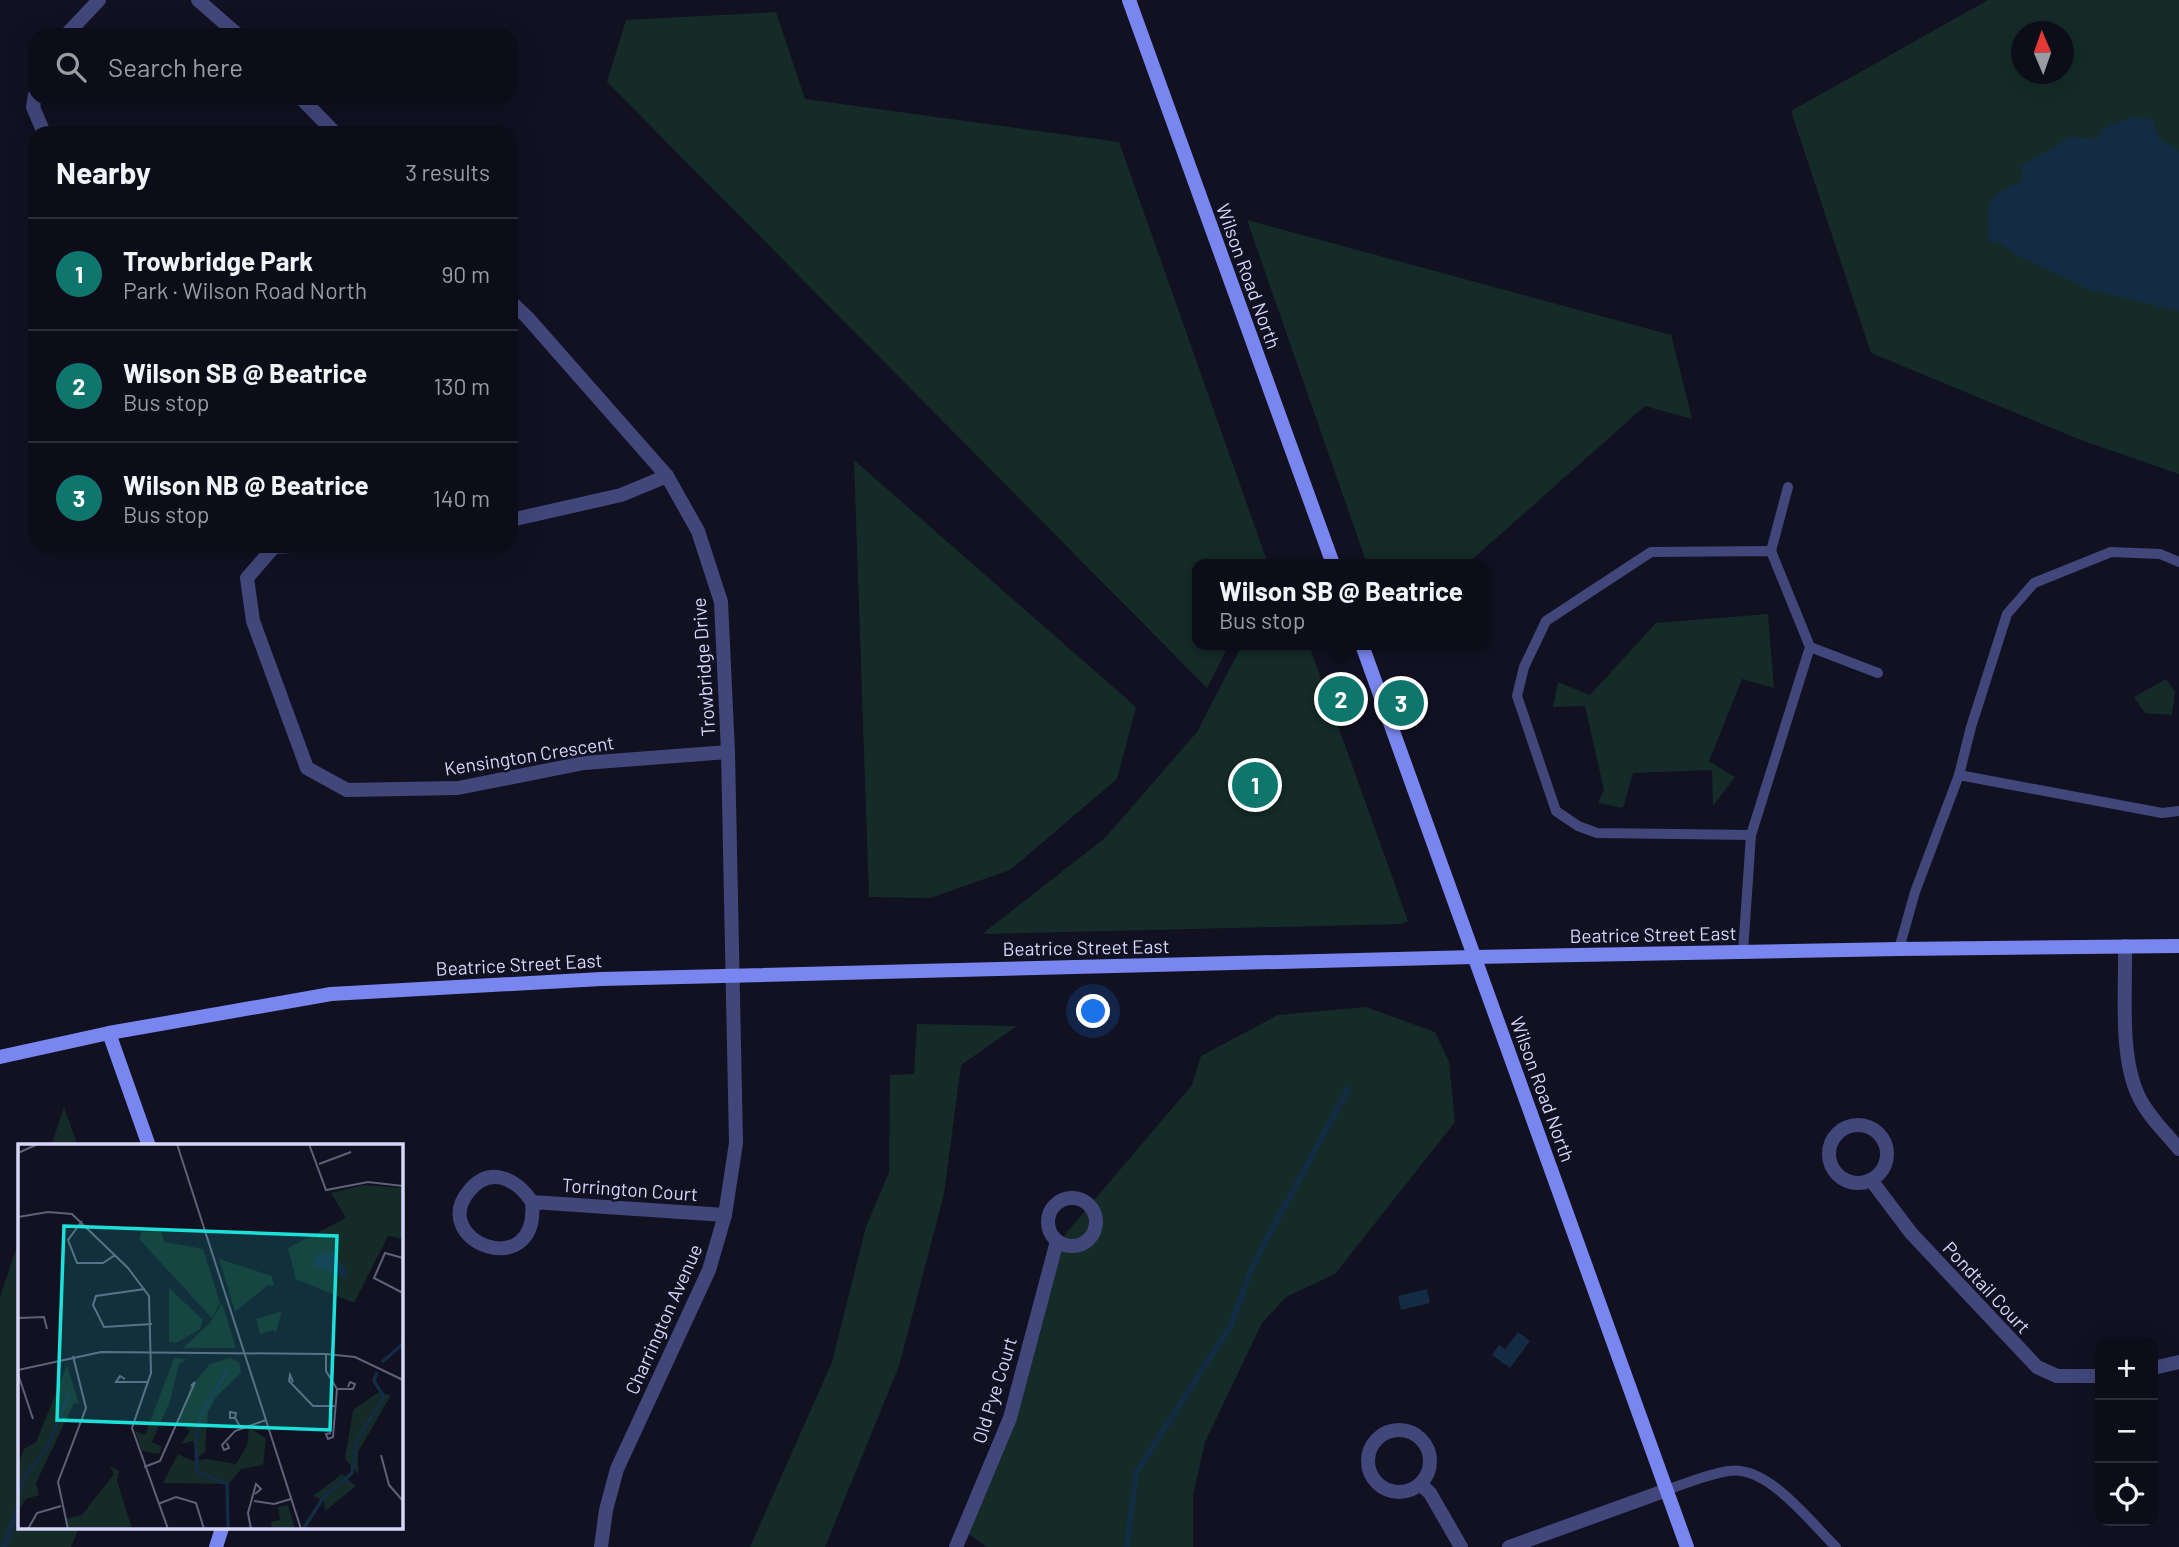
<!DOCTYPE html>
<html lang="en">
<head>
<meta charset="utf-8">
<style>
	:root { --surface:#0d0d1a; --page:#1b1b27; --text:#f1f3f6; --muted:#9a9ca2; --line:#2d2d39; --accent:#0f766e }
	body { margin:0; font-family:Barlow,sans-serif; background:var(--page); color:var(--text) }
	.controls { position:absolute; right:21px; bottom:21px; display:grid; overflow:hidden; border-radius:14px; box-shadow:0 7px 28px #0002 }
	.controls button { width:63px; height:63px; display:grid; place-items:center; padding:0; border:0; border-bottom:2px solid var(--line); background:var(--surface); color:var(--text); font:35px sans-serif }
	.compass { position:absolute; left:2011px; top:21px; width:63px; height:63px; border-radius:50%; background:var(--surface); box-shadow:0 7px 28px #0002; rotate:358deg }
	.you { position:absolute; left:1094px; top:1012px; width:24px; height:24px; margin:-18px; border:5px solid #fff; border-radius:50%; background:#1a73e8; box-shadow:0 0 0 10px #1a73e833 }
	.badge { display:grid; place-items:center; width:46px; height:46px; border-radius:50%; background:var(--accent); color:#fff; font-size:23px; font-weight:700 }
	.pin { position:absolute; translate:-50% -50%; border:4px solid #fff; box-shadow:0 2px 7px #0006 }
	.popup { position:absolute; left:1192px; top:559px; width:298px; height:91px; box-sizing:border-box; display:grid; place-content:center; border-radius:14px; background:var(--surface); filter:drop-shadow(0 2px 5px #0005); font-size:23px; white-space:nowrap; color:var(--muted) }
	.popup b { font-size:26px; color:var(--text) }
	.popup::after { content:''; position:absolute; left:50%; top:100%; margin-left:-14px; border:14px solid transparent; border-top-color:var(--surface) }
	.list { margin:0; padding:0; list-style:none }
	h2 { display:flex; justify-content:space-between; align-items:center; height:91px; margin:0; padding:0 28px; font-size:30px }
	h2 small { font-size:23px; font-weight:400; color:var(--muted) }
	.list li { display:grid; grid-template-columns:46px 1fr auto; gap:21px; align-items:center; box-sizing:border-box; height:112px; padding:0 28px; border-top:2px solid var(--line) }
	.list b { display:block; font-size:26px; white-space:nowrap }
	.list p { margin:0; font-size:23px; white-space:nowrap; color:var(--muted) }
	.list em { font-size:23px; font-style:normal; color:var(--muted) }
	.icon { flex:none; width:38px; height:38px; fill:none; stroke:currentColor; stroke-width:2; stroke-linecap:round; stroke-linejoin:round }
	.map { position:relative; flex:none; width:2179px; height:1547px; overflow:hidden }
	.search { position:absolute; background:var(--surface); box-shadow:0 7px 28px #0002; left:28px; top:28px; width:490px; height:77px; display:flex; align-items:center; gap:18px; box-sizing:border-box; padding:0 24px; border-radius:21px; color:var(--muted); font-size:26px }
	.panel { position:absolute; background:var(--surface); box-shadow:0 7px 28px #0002; left:28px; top:126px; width:490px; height:427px; border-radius:21px }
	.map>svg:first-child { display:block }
	.green { fill:#142b27; fill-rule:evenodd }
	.water { fill:#142c43 }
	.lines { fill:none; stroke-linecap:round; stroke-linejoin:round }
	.stream { stroke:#142c43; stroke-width:6 }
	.lane { stroke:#41477b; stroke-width:10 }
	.street { stroke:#41477b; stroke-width:14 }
	.secondary { stroke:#7986ef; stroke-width:14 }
	.labels { text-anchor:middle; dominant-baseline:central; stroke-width:5; stroke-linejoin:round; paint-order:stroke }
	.street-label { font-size:19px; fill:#d6d7fa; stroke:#112 }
	.inset-river { fill:none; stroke:#142c43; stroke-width:3.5 }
	.inset-road { fill:none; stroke:#606078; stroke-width:2 }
	.view { fill:#1be1d9; fill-opacity:0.15; stroke:#1be1d9; stroke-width:3.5 }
	.inset-edge { fill:none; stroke:#d6d7fa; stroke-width:3.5 }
</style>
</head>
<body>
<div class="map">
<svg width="2179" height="1547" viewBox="0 0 2179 1547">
	<rect width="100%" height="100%" fill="#112"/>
	<g class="green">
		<path d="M 1988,0 L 2179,0 L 2179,474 L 2081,440 L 1871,353 L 1791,111 ZM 2022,32 L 2064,32 L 2064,74 L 2022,74 Z"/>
		<polygon points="776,12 805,99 1119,142 1268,564 1198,564 1198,645 1229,645 1207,688 607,82 626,20"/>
		<polygon points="1247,220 1671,335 1692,419 1645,406 1467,564 1367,564"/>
		<polygon points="854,460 1136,707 1117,779 1010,870 930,898 869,897"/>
		<polygon points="1768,614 1774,688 1742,679 1709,761 1735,777 1713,806 1712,770 1633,773 1623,808 1598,803 1604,790 1585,706 1553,707 1558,682 1590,695 1656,623"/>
		<polygon points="1242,645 1309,645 1408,921 1401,924 982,934 1105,838 1197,732"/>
		<polygon points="2166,679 2175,692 2172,715 2145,713 2134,697"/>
		<polygon points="1366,1007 1435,1032 1449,1062 1455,1122 1335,1274 1286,1297 1262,1323 1205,1442 1193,1495 1193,1547 987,1547 964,1531 1008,1427 1056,1245 1192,1085 1201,1056 1278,1015"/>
		<polygon points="917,1024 1017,1026 961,1065 944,1194 899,1366 825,1547 750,1547 832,1362 866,1227 889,1172 890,1075 914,1074"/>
		<polygon points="64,1107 78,1146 51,1146"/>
		<polygon points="19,1240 19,1528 79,1528 71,1547 0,1547 0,1297"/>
	</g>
	<g class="water">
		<path d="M 2132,117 L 2152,119 L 2159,138 L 2179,151 L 2179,311 L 2090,290 L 2016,255 L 2001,243 L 1989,241 C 1986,202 1985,197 2022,181 L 2022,166 L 2070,137 L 2097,139 L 2104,128 Z"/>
		<polygon points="1427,1289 1430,1303 1401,1310 1398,1296"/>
		<polygon points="1518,1332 1530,1341 1510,1368 1492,1355 1499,1345 1505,1349"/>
	</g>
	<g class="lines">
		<g class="stream">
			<polyline points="4,1547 19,1506"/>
			<polyline points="1127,1547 1136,1473 1231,1325 1253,1265 1348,1089"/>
		</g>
		<g class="lane">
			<polygon points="1771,551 1810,647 1751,835 1597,833 1578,826 1556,811 1517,696 1524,667 1546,621 1651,552"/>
			<polyline points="1771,551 1788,487"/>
			<polyline points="1810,647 1878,673"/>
			<polyline points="1959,775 1971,727 2007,614 2034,583 2111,552 2160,554 2179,562"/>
			<polyline points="1899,949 1915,892 1959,775 2162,813 2179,811"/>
			<polyline points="1743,952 1751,835"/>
			<path d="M 1667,1490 C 1687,1483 1708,1474 1729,1471 C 1768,1465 1810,1522 1836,1547"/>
		</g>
		<g class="street">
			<polyline points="198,0 238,35"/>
			<polyline points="66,35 99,0"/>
			<polyline points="35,95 33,107 44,133"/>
			<polyline points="301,98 335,133"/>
			<polyline points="511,302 527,317 667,476 698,531 721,602 728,752 736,1143 725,1215 709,1270 617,1469 606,1510 601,1547"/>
			<polyline points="511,520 621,495 667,476"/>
			<polyline points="292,546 274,547 247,578 253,621 307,768 347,790 458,788 584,763 728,752"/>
			<path d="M 2125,946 C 2126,992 2119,1056 2139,1097 C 2148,1116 2166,1133 2179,1149"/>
			<circle cx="1858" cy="1154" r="29"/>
			<polyline points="1871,1180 1911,1233 2037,1367 2057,1376 2100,1376"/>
			<circle cx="1072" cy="1222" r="24"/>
			<path d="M 532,1202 C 517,1179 490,1165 469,1191 C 427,1242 540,1284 532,1202 L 725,1215"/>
			<polyline points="2153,1368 2179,1362"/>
			<circle cx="1399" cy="1461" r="31"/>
			<polyline points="1421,1485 1430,1493 1461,1547"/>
			<polyline points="956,1547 1010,1418 1057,1241"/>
			<polyline points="1509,1547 1667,1490"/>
		</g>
		<g class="secondary">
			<polyline points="1129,0 1333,564"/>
			<polyline points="1362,645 1687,1547"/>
			<polyline points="109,1033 149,1146"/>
			<polyline points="0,1057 109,1033 331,994 601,979 1474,957 1899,949 2179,946"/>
			<polyline points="216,1547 222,1528"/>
		</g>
	</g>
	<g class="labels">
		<g class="street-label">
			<text transform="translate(1249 276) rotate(70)">Wilson Road North</text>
			<text transform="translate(703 667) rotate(-94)">Trowbridge Drive</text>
			<text transform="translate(529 755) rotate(-9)">Kensington Crescent</text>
			<text transform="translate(1653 934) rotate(-1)">Beatrice Street East</text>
			<text transform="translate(1086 947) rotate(-1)">Beatrice Street East</text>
			<text transform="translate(519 964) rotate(-3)">Beatrice Street East</text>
			<text transform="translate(1543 1089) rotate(70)">Wilson Road North</text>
			<text transform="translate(630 1189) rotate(4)">Torrington Court</text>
			<text transform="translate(1987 1287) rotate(47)">Pondtail Court</text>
			<text transform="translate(663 1319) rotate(-66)">Charrington Avenue</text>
			<text transform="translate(994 1390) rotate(-73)">Old Pye Court</text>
		</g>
	</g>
	<g transform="translate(18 1144)">
		<rect width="385" height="385" fill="#112"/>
		<path d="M 346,41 L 384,44 L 385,95 L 370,92 L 336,159 L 278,135 L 270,104 L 328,74 L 313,49 ZM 143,87 L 146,98 L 185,105 L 202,159 L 194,174 L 121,95 L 124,88 ZM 201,115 L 254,132 L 256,142 L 250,141 L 217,168 ZM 151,144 L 185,176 L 182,185 L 158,199 L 151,198 ZM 204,159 L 218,204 L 165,204 L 192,179 ZM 264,167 L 257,191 L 256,186 L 242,190 L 238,175 ZM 156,214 L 169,215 L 161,220 L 152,257 L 134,298 L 144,303 L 141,310 L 124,307 L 117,287 L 127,291 ZM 212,214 L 221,218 L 223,229 L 198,253 L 190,268 L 187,308 L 181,313 L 175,297 L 163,300 L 172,287 L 160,278 L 173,243 L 192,220 ZM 49,221 L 61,260 L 56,259 L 18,339 L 21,351 L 8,355 L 0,367 L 0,321 L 6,305 L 18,298 L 23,286 ZM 359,249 L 373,251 L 340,308 L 340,330 L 327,315 L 335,266 ZM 231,284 L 248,294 L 245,321 L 223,325 L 211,340 L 145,339 L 160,310 L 175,317 L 189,315 L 218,320 L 229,302 ZM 92,322 L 101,327 L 99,337 L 114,385 L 50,385 L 47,375 L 64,371 L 96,330 ZM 324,330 L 338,342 L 307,367 L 306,357 L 295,352 ZM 270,361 L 277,385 L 254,385 L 253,378 L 262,376 L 260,363 Z" fill="#142b27"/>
		<path d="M 315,107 L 330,129 L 326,134 L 294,121 L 298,112 Z" fill="#142c43"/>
		<path class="inset-river" d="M 364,218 L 385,200M 210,225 L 182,272 L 178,298 L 179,327 L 209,340 L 210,385M 0,354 L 7,332 L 29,304 L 52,247M 285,385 L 306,353 L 334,329 L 338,298 L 366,253 L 356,237 L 359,228"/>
		<path class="inset-road" d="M 159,0 L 283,385M 291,0 L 308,46 L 350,38 L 385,42M 0,9 L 20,0M 301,20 L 333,8M 0,73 L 30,68 L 54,70 L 110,124 L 131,152 L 133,229 L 114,284 L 150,385M 64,77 L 50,96 L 59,119 L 85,119 L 97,111M 385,114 L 367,109 L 356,134 L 385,149M 127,145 L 78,152 L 75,161 L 86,183 L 134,180M 0,174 L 26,173 L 29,185M 308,210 L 308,227 L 319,245 L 315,293 L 310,295 L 308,290 L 313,289M 0,226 L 83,208 L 308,210 L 337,213 L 385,236M 0,230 L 15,275M 107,235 L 102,232 L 98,238 L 131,238M 275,238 L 272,231 L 271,237 L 295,262 L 317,262M 319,245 L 335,245 L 337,240 L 332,238 L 330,243M 217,274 L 218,269 L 212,268 L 212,274 L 217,274 L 223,284M 209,299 L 211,304 L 206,306 L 204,301 L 217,287 L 248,276M 363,311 L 371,341 L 385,357M 126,323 L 142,317 L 177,238 L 173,242M 236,357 L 256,360 L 273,355M 140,360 L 158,353 L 178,359 L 186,385M 10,385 L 19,369 L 43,362M 50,385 L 40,338 L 68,264 L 55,212M 233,385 L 230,369 L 238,340 L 243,345 L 237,350"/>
		<path class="view" d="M 46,82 L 319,92 L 312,286 L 39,276 Z"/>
		<rect width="385" height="385" class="inset-edge"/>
	</g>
</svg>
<div class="controls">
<button>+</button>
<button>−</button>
<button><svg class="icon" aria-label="locate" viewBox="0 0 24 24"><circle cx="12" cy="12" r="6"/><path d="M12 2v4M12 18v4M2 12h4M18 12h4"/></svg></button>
</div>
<svg class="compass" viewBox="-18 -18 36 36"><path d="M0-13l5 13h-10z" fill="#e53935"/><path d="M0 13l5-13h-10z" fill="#9a9ca2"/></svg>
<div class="you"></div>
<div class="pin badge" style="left:1255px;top:785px">1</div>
<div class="pin badge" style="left:1341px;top:699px">2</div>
<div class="popup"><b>Wilson SB @ Beatrice</b>Bus stop</div>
<div class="pin badge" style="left:1401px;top:703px">3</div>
<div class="search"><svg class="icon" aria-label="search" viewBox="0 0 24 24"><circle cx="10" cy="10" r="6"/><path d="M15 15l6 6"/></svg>Search here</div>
<section class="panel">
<h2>Nearby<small>3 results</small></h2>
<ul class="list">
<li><span class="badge">1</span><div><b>Trowbridge Park</b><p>Park · Wilson Road North</p></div><em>90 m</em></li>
<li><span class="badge">2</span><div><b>Wilson SB @ Beatrice</b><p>Bus stop</p></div><em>130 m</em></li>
<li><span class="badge">3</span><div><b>Wilson NB @ Beatrice</b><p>Bus stop</p></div><em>140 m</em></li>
</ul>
</section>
</div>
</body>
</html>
